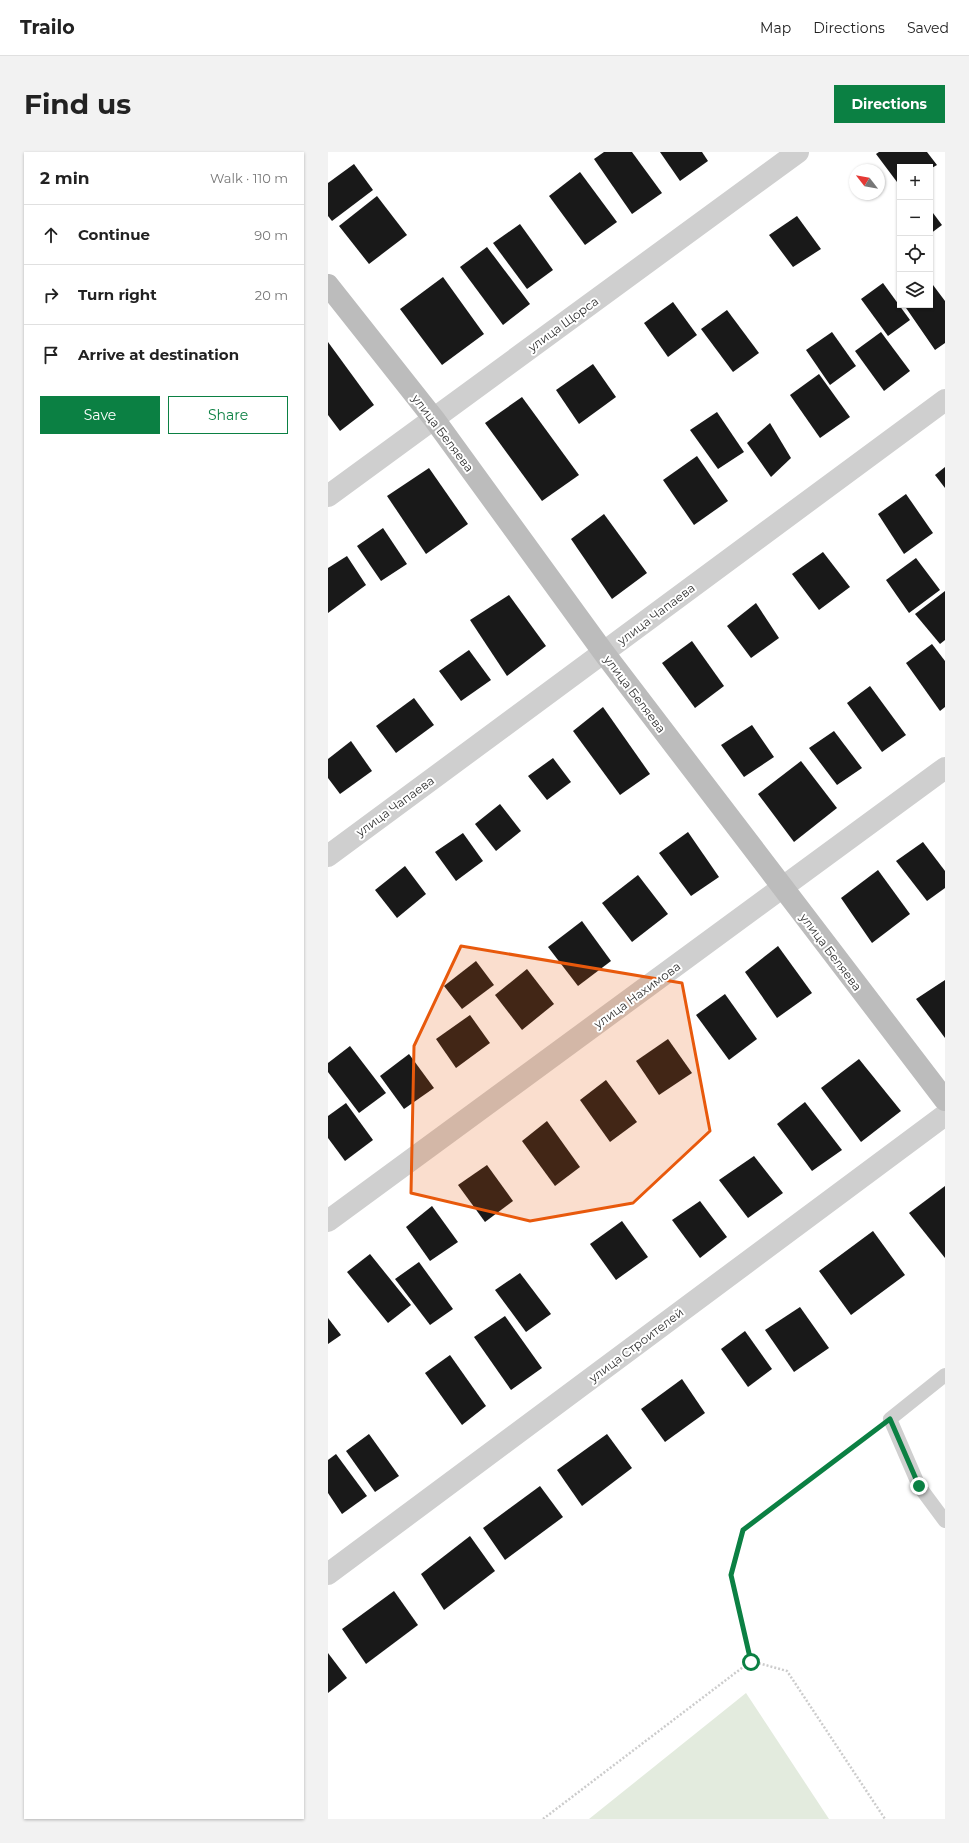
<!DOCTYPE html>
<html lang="en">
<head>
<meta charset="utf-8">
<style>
	:root { --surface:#fff; --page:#f2f2f2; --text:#222; --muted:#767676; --line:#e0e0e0; --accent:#0b8043 }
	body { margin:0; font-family:Montserrat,sans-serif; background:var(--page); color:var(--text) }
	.controls { position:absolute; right:12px; top:12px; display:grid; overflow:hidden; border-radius:0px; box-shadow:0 1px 3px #0004 }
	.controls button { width:36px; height:36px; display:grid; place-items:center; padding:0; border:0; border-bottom:1px solid var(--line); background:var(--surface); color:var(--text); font:20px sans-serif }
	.compass { position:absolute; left:521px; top:12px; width:36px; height:36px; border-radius:50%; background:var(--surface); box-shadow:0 1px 3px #0004; rotate:301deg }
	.stop { position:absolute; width:12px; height:12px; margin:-9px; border:3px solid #0b8043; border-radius:50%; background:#fff }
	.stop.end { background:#0b8043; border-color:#fff; box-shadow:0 1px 4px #0008 }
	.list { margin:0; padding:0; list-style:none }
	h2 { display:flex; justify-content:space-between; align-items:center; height:52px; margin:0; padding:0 16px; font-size:17px }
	h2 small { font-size:13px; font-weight:400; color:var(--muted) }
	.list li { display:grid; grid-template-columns:26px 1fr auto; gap:12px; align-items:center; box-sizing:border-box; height:60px; padding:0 16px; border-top:1px solid var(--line) }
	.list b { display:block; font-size:15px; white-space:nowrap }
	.list em { font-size:13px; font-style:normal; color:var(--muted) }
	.actions { display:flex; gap:8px; padding:12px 16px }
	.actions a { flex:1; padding:9px 0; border:1px solid var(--accent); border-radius:0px; text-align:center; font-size:14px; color:var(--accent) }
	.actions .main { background:var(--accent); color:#fff }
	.icon { flex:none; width:22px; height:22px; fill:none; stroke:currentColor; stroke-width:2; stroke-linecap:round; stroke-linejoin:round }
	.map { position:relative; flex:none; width:617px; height:1667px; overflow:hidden; border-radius:0px }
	header { display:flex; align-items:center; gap:24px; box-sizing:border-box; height:56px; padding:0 20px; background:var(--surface); border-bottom:1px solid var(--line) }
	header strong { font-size:19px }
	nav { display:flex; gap:22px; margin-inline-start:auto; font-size:14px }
	.intro { display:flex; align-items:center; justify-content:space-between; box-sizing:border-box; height:96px; padding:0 24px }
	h1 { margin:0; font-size:28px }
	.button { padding:10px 18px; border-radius:0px; background:var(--accent); color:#fff; font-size:14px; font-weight:700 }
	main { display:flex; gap:24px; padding:0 24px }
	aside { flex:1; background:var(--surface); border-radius:0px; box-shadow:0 1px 3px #0004 }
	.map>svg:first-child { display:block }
	.green { fill:#e3ebde }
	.building { fill:#191919 }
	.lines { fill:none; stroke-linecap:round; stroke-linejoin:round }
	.path { stroke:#ccc; stroke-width:2.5; stroke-dasharray:2 2; stroke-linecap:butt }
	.service { stroke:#cfcfcf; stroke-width:14 }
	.minor { stroke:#cfcfcf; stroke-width:22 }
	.secondary { stroke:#bcbcbc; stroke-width:22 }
	.route { stroke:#0b8043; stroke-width:5 }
	.marked { fill:#e8590c; fill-opacity:0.2; stroke:#e8590c; stroke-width:3; stroke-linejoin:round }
	.labels { text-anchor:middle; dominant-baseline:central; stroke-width:4; stroke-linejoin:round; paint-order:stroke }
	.street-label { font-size:12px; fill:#323232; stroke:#fff }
</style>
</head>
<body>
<header>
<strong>Trailo</strong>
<nav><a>Map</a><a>Directions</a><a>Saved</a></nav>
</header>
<div class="intro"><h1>Find us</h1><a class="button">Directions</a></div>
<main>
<aside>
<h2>2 min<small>Walk · 110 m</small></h2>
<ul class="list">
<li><svg class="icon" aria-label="ahead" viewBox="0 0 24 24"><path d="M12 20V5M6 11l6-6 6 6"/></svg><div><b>Continue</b></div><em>90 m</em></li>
<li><svg class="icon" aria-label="right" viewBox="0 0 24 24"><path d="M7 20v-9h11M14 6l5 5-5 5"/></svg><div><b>Turn right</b></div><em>20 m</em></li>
<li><svg class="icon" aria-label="arrive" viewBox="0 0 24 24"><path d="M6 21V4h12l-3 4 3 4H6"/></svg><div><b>Arrive at destination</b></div></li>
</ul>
<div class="actions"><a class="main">Save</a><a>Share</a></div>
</aside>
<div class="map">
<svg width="617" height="1667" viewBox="0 0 617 1667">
	<rect width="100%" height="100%" fill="#fff"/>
	<polygon class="green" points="418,1541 501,1667 261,1667"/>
	<g class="building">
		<polygon points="276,0 304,0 334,41 304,62 266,7"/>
		<polygon points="332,0 374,0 380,9 352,29"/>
		<polygon points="551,0 599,0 609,13 602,17 602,15 572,15 572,34 548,2"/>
		<polygon points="26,12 45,38 4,69 0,64 0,31"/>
		<polygon points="252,20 289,70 257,93 221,44"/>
		<polygon points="49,44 79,83 41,112 11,74"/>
		<polygon points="602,57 614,73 602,82"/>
		<polygon points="469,64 493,97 465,115 441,83"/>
		<polygon points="192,72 225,118 199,137 165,91"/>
		<polygon points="159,95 202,152 175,173 132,115"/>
		<polygon points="115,125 156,182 114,213 72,157"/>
		<polygon points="602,129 617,149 617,191 607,198 576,153 602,153"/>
		<polygon points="555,131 582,168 560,184 533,147"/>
		<polygon points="345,150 369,183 340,205 316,171"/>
		<polygon points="399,158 431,201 405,220 373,177"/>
		<polygon points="504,180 528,214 502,233 478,198"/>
		<polygon points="553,180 582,219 556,239 527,199"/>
		<polygon points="0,190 46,253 12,279 0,263"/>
		<polygon points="265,212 288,245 251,272 228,238"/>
		<polygon points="491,222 522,265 492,286 462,243"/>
		<polygon points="194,245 251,323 214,349 157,271"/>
		<polygon points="389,260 416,300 390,317 362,278"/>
		<polygon points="442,271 463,306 443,325 419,291"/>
		<polygon points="369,304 400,349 366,373 335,328"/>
		<polygon points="617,315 617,336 607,323"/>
		<polygon points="101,316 140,372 98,402 59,344"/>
		<polygon points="578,342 605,381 576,402 550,362"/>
		<polygon points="276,362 319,421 284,447 243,387"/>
		<polygon points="55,376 79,412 53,429 29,394"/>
		<polygon points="495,400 522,435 491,458 464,422"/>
		<polygon points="19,404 38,433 0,461 0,416"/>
		<polygon points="588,406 612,438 581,461 558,428"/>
		<polygon points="617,439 617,488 612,492 587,462"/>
		<polygon points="181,443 218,494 179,524 142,468"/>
		<polygon points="428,451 451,486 423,506 399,474"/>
		<polygon points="364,489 396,534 367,556 334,511"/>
		<polygon points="604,492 617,509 617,555 612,559 578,511"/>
		<polygon points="141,498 163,528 133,549 111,519"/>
		<polygon points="542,534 578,583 554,600 519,551"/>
		<polygon points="86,546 106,573 68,601 48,574"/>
		<polygon points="275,555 322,622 292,643 245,579"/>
		<polygon points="424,573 446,605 416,625 393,593"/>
		<polygon points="506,579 534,616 509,633 481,596"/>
		<polygon points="23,589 44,619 12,642 0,626 0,607"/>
		<polygon points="225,606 243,630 219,648 200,624"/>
		<polygon points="473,609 509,656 466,690 430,642"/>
		<polygon points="172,652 193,679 168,699 147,672"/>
		<polygon points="360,680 391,725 363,744 331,701"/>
		<polygon points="135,681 155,709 128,729 107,700"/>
		<polygon points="595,690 617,719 617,736 599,749 568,709"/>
		<polygon points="77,714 98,742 69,766 47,738"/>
		<polygon points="550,718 582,762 544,791 513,746"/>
		<polygon points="310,723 340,762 304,790 274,751"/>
		<polygon points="254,769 283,809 250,834 220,795"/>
		<polygon points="450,794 484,841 449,866 417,820"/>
		<polygon points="148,809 166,833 134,857 116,834"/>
		<polygon points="199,817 226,852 194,878 167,843"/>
		<polygon points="617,828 617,886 588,847"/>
		<polygon points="397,842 429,887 401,908 368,863"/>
		<polygon points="142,863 162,891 128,916 108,887"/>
		<polygon points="340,887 364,921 331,943 308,909"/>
		<polygon points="22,894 58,941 31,961 0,920 0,911"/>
		<polygon points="81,902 106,936 76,957 52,924"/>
		<polygon points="531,907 573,959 533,990 493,936"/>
		<polygon points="278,928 309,970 282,990 252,948"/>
		<polygon points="477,950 514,998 484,1019 449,972"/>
		<polygon points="18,951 45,988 17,1009 0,986 0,964"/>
		<polygon points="219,969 252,1015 227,1034 194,989"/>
		<polygon points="426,1004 455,1041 420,1066 391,1028"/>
		<polygon points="159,1013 185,1049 157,1070 130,1033"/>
		<polygon points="617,1034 617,1106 581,1061"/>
		<polygon points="372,1049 399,1085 372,1106 344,1068"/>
		<polygon points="104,1054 130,1090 102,1109 78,1075"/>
		<polygon points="294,1069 320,1105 288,1128 262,1092"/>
		<polygon points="545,1079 577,1123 523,1163 491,1119"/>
		<polygon points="42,1102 83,1153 60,1171 19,1120"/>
		<polygon points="91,1110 125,1157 102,1173 67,1127"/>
		<polygon points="192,1121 223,1162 198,1180 167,1138"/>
		<polygon points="472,1155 501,1196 466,1220 437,1178"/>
		<polygon points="177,1164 214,1216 183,1238 146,1185"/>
		<polygon points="0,1166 13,1183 0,1192"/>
		<polygon points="417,1179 444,1217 420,1235 393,1197"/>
		<polygon points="122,1203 158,1254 134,1273 97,1221"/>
		<polygon points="354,1227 377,1261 337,1290 313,1257"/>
		<polygon points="41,1282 71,1324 47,1340 18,1299"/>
		<polygon points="279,1282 304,1316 254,1354 229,1318"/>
		<polygon points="8,1302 39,1344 14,1362 0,1341 0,1308"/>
		<polygon points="212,1334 235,1365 177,1408 155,1376"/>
		<polygon points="142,1384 167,1419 116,1458 93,1422"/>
		<polygon points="66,1439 90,1473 38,1512 14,1477"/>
		<polygon points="0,1501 19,1526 0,1541"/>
	</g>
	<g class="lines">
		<g class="path">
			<polyline points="547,1279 415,1378 403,1423 423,1509 459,1519 557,1667"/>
			<polyline points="215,1667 423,1509"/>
		</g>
		<polyline class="service" points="617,1223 562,1267 591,1334 617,1369"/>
		<g class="minor">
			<polyline points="0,344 470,0"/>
			<polyline points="0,704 617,248"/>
			<polyline points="0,1069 617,616"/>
			<polyline points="0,1422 617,963"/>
		</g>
		<polyline class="secondary" points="0,133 106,267 276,501 617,948"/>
	</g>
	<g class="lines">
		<polyline class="route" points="423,1510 403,1423 415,1378 562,1267 591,1334"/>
	</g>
	<path class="marked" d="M 133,794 L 354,831 L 382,979 L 305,1051 L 202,1069 L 83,1041 L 86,894 Z"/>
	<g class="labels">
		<g class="street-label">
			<text transform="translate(235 172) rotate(-36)">улица Щорса</text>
			<text transform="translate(115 281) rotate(53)">улица Беляева</text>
			<text transform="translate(328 462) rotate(-37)">улица Чапаева</text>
			<text transform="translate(307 542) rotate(53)">улица Беляева</text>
			<text transform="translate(67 654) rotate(-36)">улица Чапаева</text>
			<text transform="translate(503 800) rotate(53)">улица Беляева</text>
			<text transform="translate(309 843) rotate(-36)">улица Нахимова</text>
			<text transform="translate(308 1193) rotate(-37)">улица Строителей</text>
		</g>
	</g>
</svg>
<div class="controls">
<button>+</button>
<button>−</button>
<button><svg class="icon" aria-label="locate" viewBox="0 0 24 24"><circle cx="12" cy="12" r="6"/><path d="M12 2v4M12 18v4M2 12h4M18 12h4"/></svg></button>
<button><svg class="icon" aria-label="layers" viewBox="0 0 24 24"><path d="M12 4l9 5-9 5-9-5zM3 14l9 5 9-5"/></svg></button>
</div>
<svg class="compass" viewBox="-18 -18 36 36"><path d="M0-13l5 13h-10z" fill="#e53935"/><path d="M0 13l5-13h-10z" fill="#767676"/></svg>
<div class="stop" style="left:423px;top:1510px"></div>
<div class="stop end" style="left:591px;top:1334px"></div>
</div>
</main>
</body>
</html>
